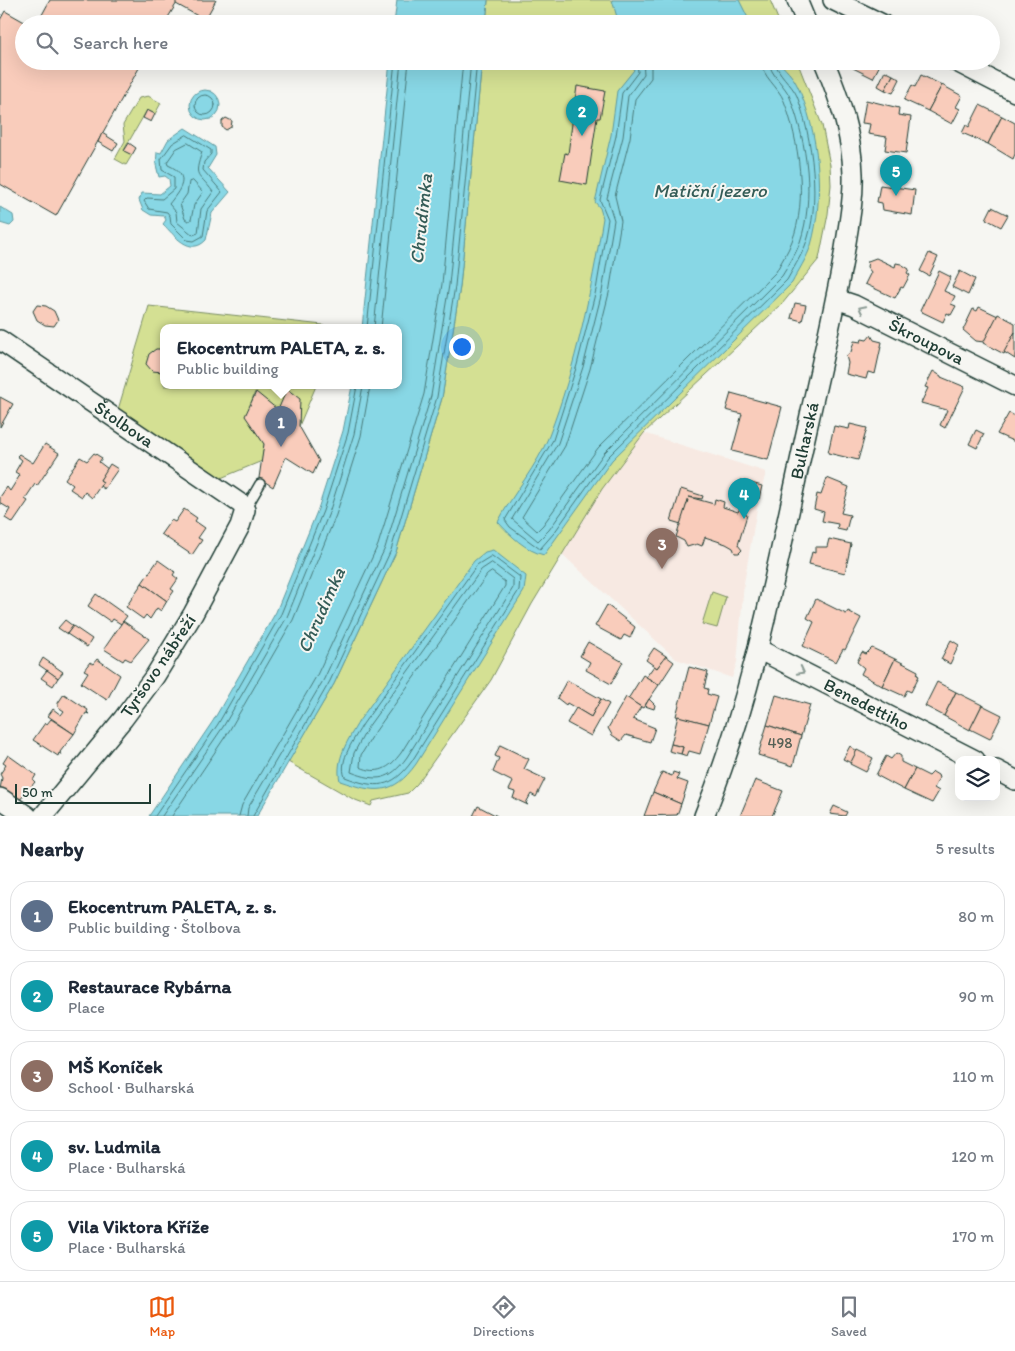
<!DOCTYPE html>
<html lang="en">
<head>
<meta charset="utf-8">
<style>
	:root { --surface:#fff; --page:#f2f2f3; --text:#1f2937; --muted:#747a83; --line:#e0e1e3; --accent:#ea580c }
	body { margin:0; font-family:Itim,sans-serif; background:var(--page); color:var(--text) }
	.controls { position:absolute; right:15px; bottom:15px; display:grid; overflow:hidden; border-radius:10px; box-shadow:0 5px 20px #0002 }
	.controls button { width:45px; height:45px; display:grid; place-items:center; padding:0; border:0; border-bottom:1px solid var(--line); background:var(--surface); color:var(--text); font:25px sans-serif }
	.scale { position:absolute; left:15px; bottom:12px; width:136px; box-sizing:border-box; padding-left:5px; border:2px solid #1f3d34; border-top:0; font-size:14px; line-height:18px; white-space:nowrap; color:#1f3d34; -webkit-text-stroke:4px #f6f6f2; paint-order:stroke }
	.you { position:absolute; left:461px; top:346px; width:18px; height:18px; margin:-12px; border:4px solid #fff; border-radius:50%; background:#1a73e8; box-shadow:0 0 0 8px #1a73e833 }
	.badge { display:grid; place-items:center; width:32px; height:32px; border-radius:50%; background:var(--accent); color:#fff; font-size:16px; font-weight:700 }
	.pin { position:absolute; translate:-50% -41px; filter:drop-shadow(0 1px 2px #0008) }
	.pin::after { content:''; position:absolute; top:26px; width:18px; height:15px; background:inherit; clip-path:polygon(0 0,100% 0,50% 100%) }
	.popup { position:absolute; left:160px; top:324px; width:242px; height:65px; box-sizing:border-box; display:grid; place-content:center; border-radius:10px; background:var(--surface); filter:drop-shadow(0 1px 4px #0005); font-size:16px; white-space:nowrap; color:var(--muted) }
	.popup b { font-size:19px; color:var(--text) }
	.popup::after { content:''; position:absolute; left:50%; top:100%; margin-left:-10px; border:10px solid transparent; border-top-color:var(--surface) }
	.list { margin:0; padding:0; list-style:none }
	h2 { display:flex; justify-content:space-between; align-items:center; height:65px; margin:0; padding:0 20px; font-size:21px }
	h2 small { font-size:16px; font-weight:400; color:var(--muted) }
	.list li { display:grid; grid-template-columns:32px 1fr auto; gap:15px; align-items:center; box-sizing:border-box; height:70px; margin:0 10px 10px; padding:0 10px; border:1px solid var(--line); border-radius:20px }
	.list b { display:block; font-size:19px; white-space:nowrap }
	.list p { margin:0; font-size:16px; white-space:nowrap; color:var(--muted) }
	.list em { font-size:16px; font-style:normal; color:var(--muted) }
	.icon { flex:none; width:28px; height:28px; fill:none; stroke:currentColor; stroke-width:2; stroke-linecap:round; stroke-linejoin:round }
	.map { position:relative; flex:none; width:1015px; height:816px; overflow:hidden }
	.search { position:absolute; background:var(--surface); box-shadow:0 5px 20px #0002; left:15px; right:15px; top:15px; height:55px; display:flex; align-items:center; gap:12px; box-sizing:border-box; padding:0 18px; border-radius:28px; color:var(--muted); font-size:19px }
	.sheet { height:465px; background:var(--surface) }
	nav { display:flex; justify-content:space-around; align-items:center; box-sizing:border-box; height:70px; border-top:1px solid var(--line); background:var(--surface); font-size:14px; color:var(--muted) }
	nav a { display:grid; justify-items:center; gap:2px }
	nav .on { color:var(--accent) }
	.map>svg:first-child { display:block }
	.built { fill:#f7e9e2 }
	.green { fill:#d4e093; stroke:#7a8e64 }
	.water { fill:#88d7e5; stroke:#5e999e }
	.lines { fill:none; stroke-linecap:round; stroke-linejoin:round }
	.shore { stroke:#497b7b; stroke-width:1 }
	.building { fill:#f9ccbb; stroke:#1f3d34 }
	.lane-casing { stroke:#1f3d34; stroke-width:12 }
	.street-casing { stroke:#1f3d34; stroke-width:22 }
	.lane { stroke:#f6f6f2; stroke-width:9 }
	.street { stroke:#f6f6f2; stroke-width:19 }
	.oneway { stroke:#8a9a93 }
	.labels { text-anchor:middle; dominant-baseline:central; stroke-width:4; stroke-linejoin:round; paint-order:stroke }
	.number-label { font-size:15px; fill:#566156 }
	.street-label { font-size:18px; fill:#1f3d34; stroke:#f6f6f2 }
	.water-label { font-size:19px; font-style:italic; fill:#345c57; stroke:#f6f6f2 }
</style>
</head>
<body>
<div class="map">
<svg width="1015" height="816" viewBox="0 0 1015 816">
	<rect width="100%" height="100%" fill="#f6f6f2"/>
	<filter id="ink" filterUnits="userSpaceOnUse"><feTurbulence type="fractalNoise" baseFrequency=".02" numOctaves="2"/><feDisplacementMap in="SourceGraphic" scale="10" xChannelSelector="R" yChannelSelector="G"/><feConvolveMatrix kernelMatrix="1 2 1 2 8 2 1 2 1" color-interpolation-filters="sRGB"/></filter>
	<g filter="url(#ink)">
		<polygon class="built" points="644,433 766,472 758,503 744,583 737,662 732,678 676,659 562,554 602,489"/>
		<g class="green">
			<polygon points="488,0 770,0 780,24 486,24"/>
			<polygon points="482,61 797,61 822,125 830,165 831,185 828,214 819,259 782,304 644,433 602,489 532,604 491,680 417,784 408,793 373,801 371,806 353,799 288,762 334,684 396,552 442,398 460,287"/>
			<polygon points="148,96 161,103 155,114 147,110 124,150 132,155 126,165 115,159 125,141 123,125 139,98"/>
			<polygon points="149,306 323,325 324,328 164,328 164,386 316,386 299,426 255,392 246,416 264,444 262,461 216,480 117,413"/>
			<polygon points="712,592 726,597 717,628 702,624"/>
		</g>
		<g class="water">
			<polygon points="397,0 488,0 486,24 394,24"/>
			<polygon points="612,0 739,0 751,24 619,24"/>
			<polygon points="390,61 482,61 460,287 442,398 396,552 334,684 257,816 149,816 213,721 276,612 318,509 343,431 352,386 398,386 398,328 362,328"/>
			<path d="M 631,61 L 778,61 C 785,69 793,76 797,85 C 819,130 825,197 811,245 C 807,258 798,271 792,283 L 612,460 L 544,555 C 526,551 510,535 498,522 C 513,493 537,466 549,436 C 576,366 591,292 603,218 L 600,208 L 595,202 L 611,135 L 617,91 L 634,70 Z"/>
			<circle cx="205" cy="105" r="15"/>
			<path d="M 185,128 L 215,147 L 216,155 L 208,168 L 230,192 L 212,213 L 206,240 C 190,257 174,235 163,224 L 166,220 L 164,216 L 151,215 L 143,210 L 139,200 L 142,193 L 160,194 L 170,186 L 169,179 L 165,176 L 159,177 L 156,165 L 157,152 L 161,153 L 168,140 Z"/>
			<polygon points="0,207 13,215 14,222 10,226 0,223"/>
			<path d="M 493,550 L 526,576 L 524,591 L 416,764 C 393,796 375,793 340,781 C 335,759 348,740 359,721 L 474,561 L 485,552 Z"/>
		</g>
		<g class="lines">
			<g class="shore">
				<path d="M 637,61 L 638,72 L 622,93 L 616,136 L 600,200 L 608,219 L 596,290 L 577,365 L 553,440 L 505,520 L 510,527 L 540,549 L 554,533 L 608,457 L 787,280 C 793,269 800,258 805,246 C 822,205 812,136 797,96 C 792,84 776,73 775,61"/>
				<path d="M 643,61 L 644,74 L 628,96 L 623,137 L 607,198 L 614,220 L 602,292 L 583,367 L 558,443 L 512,519 L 538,541 L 549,530 L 604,453 L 782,276 C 788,266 796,254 800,242 C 815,198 807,144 791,100 C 787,86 769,75 769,61"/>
				<path d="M 651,61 L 651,78 L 635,99 L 630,138 L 615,196 L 621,221 L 609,293 L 590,369 L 565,446 L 522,517 L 537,531 L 543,525 L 598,448 L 776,272 C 781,262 788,252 792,241 C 808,201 799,140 784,101 C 778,86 762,77 761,61"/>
				<circle cx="205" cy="105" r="10"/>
				<polygon points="187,135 211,150 211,154 204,162 203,170 222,192 207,211 203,236 194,241 187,240 171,224 170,216 167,212 149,209 144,201 147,198 162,199 174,189 174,177 162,170 161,159 172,144"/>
				<path d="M 188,143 L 202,152 C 193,179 198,171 213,192 L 201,209 L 198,233 L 193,235 L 177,222 L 176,212 L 169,204 C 179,191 193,176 168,165 L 167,162 L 176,149 Z"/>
				<polygon points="193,181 203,192 194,205 191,220 188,221 185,219 180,204 187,194 189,182"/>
				<polyline points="367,328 395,61"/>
				<polyline points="374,328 401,61"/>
				<polyline points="381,328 409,61"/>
				<path d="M 492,556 L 520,577 L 519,590 L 412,761 C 392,789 376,789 345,777 C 338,760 355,738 363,724 L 477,565 Z"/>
				<path d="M 492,563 L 513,579 L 513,588 L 407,757 C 390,781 377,782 351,772 L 354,753 L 368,727 L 481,570 Z"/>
				<path d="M 492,572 L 505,582 L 505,586 L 401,753 C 389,769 378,775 360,767 L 361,755 L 375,732 L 487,575 Z"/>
				<polyline points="155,816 218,724 281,614 323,511 348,433 357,386"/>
				<polyline points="162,816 223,727 287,617 329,513 354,434 363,386"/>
				<polyline points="172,816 229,731 293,620 336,515 361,436 370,386"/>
				<polyline points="239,816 242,805 317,675 378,545 424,394 442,284 463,61"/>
				<polyline points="247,816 248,808 324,679 385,548 431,396 449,285 471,61"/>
				<polyline points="253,816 330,681 391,550 437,397 455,286 477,61"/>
			</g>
		</g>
		<g class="building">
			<polygon points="50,0 176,0 178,1 164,24 37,24"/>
			<polygon points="176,0 216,0 205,20 176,4"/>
			<polygon points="5,11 28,24 24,24 24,61 143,61 56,216 0,184 0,20"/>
			<polygon points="853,61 882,61 873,78 853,68"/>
			<polygon points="885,71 893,75 885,90 878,86"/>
			<polygon points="893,75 900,79 893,93 885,90"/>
			<polygon points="921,75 942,85 928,111 904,100 912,85 915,87"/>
			<polygon points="942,85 962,96 956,107 960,109 952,124 928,111"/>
			<polygon points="577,86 605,91 600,118 597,118 587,185 560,180 565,153 568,154"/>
			<polygon points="866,100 899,108 898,115 911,117 906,153 885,150 887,137 868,134 870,124 862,123"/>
			<polygon points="980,105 1002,116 988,144 962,133 966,125 969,127"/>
			<polygon points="147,110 155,114 151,122 143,118"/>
			<polygon points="1002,116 1015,123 1015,154 1013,159 988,144"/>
			<polygon points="226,118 232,121 231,127 226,130 222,127 222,121"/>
			<polygon points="102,133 118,143 113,151 98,142"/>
			<polygon points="129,143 136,148 132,155 124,151"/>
			<polygon points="880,185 915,190 912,215 883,210 882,203 877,202"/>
			<polygon points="992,207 1008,215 1001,227 986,219"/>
			<polygon points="929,253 938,257 929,276 920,271"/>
			<polygon points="876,258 895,267 896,263 901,264 909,269 907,273 910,275 903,288 901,287 895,298 865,284 871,272 867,267 868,261"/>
			<polygon points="939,271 951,277 944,291 955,296 951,304 956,306 951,315 947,313 943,322 920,311"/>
			<polygon points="960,271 975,279 968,295 952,287"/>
			<polygon points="795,303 806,305 802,321 791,318"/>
			<polygon points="37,305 46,306 54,311 58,320 54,326 45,325 37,320 33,311"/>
			<polygon points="979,307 998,316 984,342 976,341 963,330 973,309 977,311"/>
			<polygon points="998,314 1015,323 1015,332 1004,354 983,343"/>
			<polygon points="1015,332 1015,359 1004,352"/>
			<polygon points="871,335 874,340 882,342 875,374 868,372 866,379 846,374 848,363 846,356 851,352 854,341 861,342 862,339 867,340"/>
			<polygon points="156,349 164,349 163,372 152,371 146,364 149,354"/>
			<polygon points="933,371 941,376 941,377 965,387 945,428 940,425 947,410 921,403 928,388 925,387"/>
			<polygon points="287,389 300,399 299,426 319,461 313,474 286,457 273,487 259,478 264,444 245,416 256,392 278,410"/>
			<polygon points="731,393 782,407 768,460 732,451 742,414 726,410"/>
			<polygon points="0,397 13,404 0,427"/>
			<polygon points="1009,413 1015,416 1015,442 997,434"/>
			<polygon points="850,424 867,428 858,460 828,453 834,426 849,429"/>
			<polygon points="976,430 984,434 977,448 969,444"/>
			<polygon points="45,444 59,453 37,486 35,484 25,499 28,501 13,523 5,518 10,509 0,503 0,497 7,487 10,491 20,475 15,472 22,460 17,456 19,454 33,463"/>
			<polygon points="94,453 102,458 99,462 108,469 100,480 103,482 92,498 85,492 82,497 70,489 73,485 65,479 80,457 87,461"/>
			<polygon points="110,464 118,469 104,489 100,486 103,482 100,480"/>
			<polygon points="827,478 849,487 841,513 850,515 846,531 837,529 838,524 822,521 824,512 814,509 817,494 821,495"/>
			<polygon points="741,480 762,486 759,499 738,493"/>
			<polygon points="681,489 703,496 702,499 689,497 681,524 671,521"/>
			<polygon points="689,497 714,504 715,499 724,502 723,507 738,512 740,508 744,508 744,514 747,515 738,545 742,550 739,553 735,553 733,548 726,544 705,537 702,546 697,544 687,547 684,541 676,537"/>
			<polygon points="184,509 197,518 195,521 205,528 198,538 202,540 192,555 161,534 171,520 175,522"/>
			<polygon points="829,539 851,544 845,573 809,564 812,552 815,553 815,547 827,547"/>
			<polygon points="158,560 175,572 173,575 178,579 171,589 174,591 167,601 142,583"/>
			<polygon points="142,583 167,601 161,611 157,608 150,619 146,615 143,619 126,607"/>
			<polygon points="96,594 127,616 121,624 113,619 111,622 88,606"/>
			<polygon points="816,599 846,614 848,611 861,618 845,650 843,649 836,662 803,646 814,622 807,618"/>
			<polygon points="607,605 635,627 630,638 624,635 621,640 595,626"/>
			<polygon points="65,620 73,626 67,634 58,628"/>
			<polygon points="123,621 149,639 131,661 125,658 123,661 104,649"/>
			<polygon points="73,626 92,639 87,647 67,634"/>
			<polygon points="951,640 959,645 950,664 941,659"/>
			<polygon points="588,642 623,662 611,684 586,670 590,662 580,656"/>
			<polygon points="654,648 666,656 657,668 646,660"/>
			<polygon points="872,648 895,659 882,686 861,674 864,668 857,662 862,652 866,654"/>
			<polygon points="666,656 674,662 659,685 646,677 654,666 657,668"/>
			<polygon points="43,658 63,672 58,678 39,665"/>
			<polygon points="97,659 120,675 107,700 81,683 88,672 84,670 90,662 93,664"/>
			<polygon points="895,659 918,671 917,675 919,676 911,692 907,690 904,696 882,686"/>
			<polygon points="689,667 708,672 704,688 708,689 707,694 717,697 709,724 676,716"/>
			<polygon points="47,670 58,678 53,686 41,678"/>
			<polygon points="643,675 659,685 643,708 628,699"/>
			<polygon points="567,680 601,699 591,717 567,703 566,705 557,698"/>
			<polygon points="937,682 956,692 944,716 925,706"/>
			<polygon points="956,692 982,705 970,730 944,716"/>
			<polygon points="64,694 88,710 87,712 89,714 86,713 74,734 48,716 53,709 61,715 64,711 58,707 58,703"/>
			<polygon points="776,695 810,705 801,736 767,725"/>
			<polygon points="626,697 641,707 633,719 655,728 650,742 626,735 621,741 612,735 608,728"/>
			<polygon points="601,699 609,704 591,736 567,723 576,708 591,717"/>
			<polygon points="649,699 655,705 654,709 645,706"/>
			<polygon points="982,705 1002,715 990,739 970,729"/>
			<polygon points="678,716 709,724 700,754 689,751 687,756 681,754 683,747 671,744"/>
			<polygon points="51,719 74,734 60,752 62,755 59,753 58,756 33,740 45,723 47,724"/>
			<polygon points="767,725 801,736 793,766 758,755"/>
			<polygon points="671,744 683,747 681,754 669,751"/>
			<polygon points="500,745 529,759 524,769 545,779 536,797 531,794 526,803 528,805 513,798 515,792 509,790 513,782 493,772 499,758 495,756"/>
			<polygon points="850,746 857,751 851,763 843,759"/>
			<polygon points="857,750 873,758 866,772 850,764"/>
			<polygon points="896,753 901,756 901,762 915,769 904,790 876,775 886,756 891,759"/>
			<polygon points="8,755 36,775 33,780 35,782 18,802 0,789 2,778 0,774 6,765 3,763"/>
			<polygon points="915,769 929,776 933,772 938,775 939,778 934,788 939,791 932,803 904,790"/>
			<polygon points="662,772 672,776 673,772 679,774 677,779 688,783 681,804 653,792"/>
			<polygon points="755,780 783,791 772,816 740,816"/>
			<polygon points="653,792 681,804 677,815 644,816"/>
			<polygon points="478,806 497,816 473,816"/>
			<polygon points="834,806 847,812 845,816 830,814"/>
		</g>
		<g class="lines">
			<defs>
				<polyline id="lane" points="245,510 260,484"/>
				<g id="street">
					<polyline points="797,0 807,24"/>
					<polyline points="833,0 882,24"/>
					<polyline points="955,61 1015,92"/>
					<path id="s1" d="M 836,299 L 854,305 L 1015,386"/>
					<path id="s2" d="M 0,340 L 241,504 L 245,510 L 240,526 L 193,614 L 155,676 L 123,719 L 43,816"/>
					<path id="s3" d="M 758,649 L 975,760"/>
					<polyline points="996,770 1015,780"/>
					<polyline points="0,798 27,816"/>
					<path id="s4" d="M 704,816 C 756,689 779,553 809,420 C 821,365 834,311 844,255 C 848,228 854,201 853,174 C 852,134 839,97 824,61"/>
				</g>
			</defs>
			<use href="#lane" class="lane-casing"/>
			<use href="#street" class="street-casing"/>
			<use href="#lane" class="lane"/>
			<use href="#street" class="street"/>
		</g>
		<defs><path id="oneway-chevron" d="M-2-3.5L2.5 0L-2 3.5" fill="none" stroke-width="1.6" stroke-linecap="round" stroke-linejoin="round" transform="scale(1.25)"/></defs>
		<g class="oneway">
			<use href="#oneway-chevron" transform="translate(862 309) rotate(-154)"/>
			<use href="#oneway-chevron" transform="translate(801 671) rotate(27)"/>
		</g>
	</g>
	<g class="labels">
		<g class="number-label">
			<text x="780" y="743">498</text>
		</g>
		<g class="street-label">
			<text stroke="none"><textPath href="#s1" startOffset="100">Škroupova</textPath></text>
			<text stroke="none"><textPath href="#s2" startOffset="150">Štolbova</textPath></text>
			<text stroke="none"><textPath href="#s4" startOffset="389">Bulharská</textPath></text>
			<text transform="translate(158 666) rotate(-56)">Tyršovo nábřeží</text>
			<text stroke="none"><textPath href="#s3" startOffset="122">Benedettiho</textPath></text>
		</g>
		<g class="water-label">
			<text x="710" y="190">Matiční jezero</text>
			<text transform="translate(421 219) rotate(-84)">Chrudimka</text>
			<text transform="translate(321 610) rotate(-66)">Chrudimka</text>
		</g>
	</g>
</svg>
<div class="controls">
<button><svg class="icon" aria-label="layers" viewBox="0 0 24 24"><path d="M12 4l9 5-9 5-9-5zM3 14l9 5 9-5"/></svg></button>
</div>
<div class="scale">50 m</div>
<div class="you"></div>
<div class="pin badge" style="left:281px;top:447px;background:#5c6f8a">1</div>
<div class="popup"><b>Ekocentrum PALETA, z. s.</b>Public building</div>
<div class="pin badge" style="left:582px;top:136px;background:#0f9aa8">2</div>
<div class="pin badge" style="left:662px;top:569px;background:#8d6e63">3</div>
<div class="pin badge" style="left:744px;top:519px;background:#0f9aa8">4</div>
<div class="pin badge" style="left:896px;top:196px;background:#0f9aa8">5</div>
<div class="search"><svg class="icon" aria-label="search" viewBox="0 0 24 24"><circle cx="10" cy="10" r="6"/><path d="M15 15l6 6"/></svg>Search here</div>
</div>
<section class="sheet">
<h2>Nearby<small>5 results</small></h2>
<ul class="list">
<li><span class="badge" style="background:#5c6f8a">1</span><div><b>Ekocentrum PALETA, z. s.</b><p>Public building · Štolbova</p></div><em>80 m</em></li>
<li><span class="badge" style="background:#0f9aa8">2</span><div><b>Restaurace Rybárna</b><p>Place</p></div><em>90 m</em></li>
<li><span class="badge" style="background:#8d6e63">3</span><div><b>MŠ Koníček</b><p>School · Bulharská</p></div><em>110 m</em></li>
<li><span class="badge" style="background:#0f9aa8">4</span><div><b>sv. Ludmila</b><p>Place · Bulharská</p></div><em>120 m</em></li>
<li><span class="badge" style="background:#0f9aa8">5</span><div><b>Vila Viktora Kříže</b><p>Place · Bulharská</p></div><em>170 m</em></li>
</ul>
</section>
<nav>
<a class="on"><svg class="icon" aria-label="map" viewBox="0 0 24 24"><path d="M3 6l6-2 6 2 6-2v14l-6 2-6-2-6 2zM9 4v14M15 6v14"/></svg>Map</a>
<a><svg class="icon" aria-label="directions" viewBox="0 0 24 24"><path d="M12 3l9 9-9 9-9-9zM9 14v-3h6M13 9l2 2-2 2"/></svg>Directions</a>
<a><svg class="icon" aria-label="saved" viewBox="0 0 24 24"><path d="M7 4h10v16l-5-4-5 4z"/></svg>Saved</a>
</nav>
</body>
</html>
